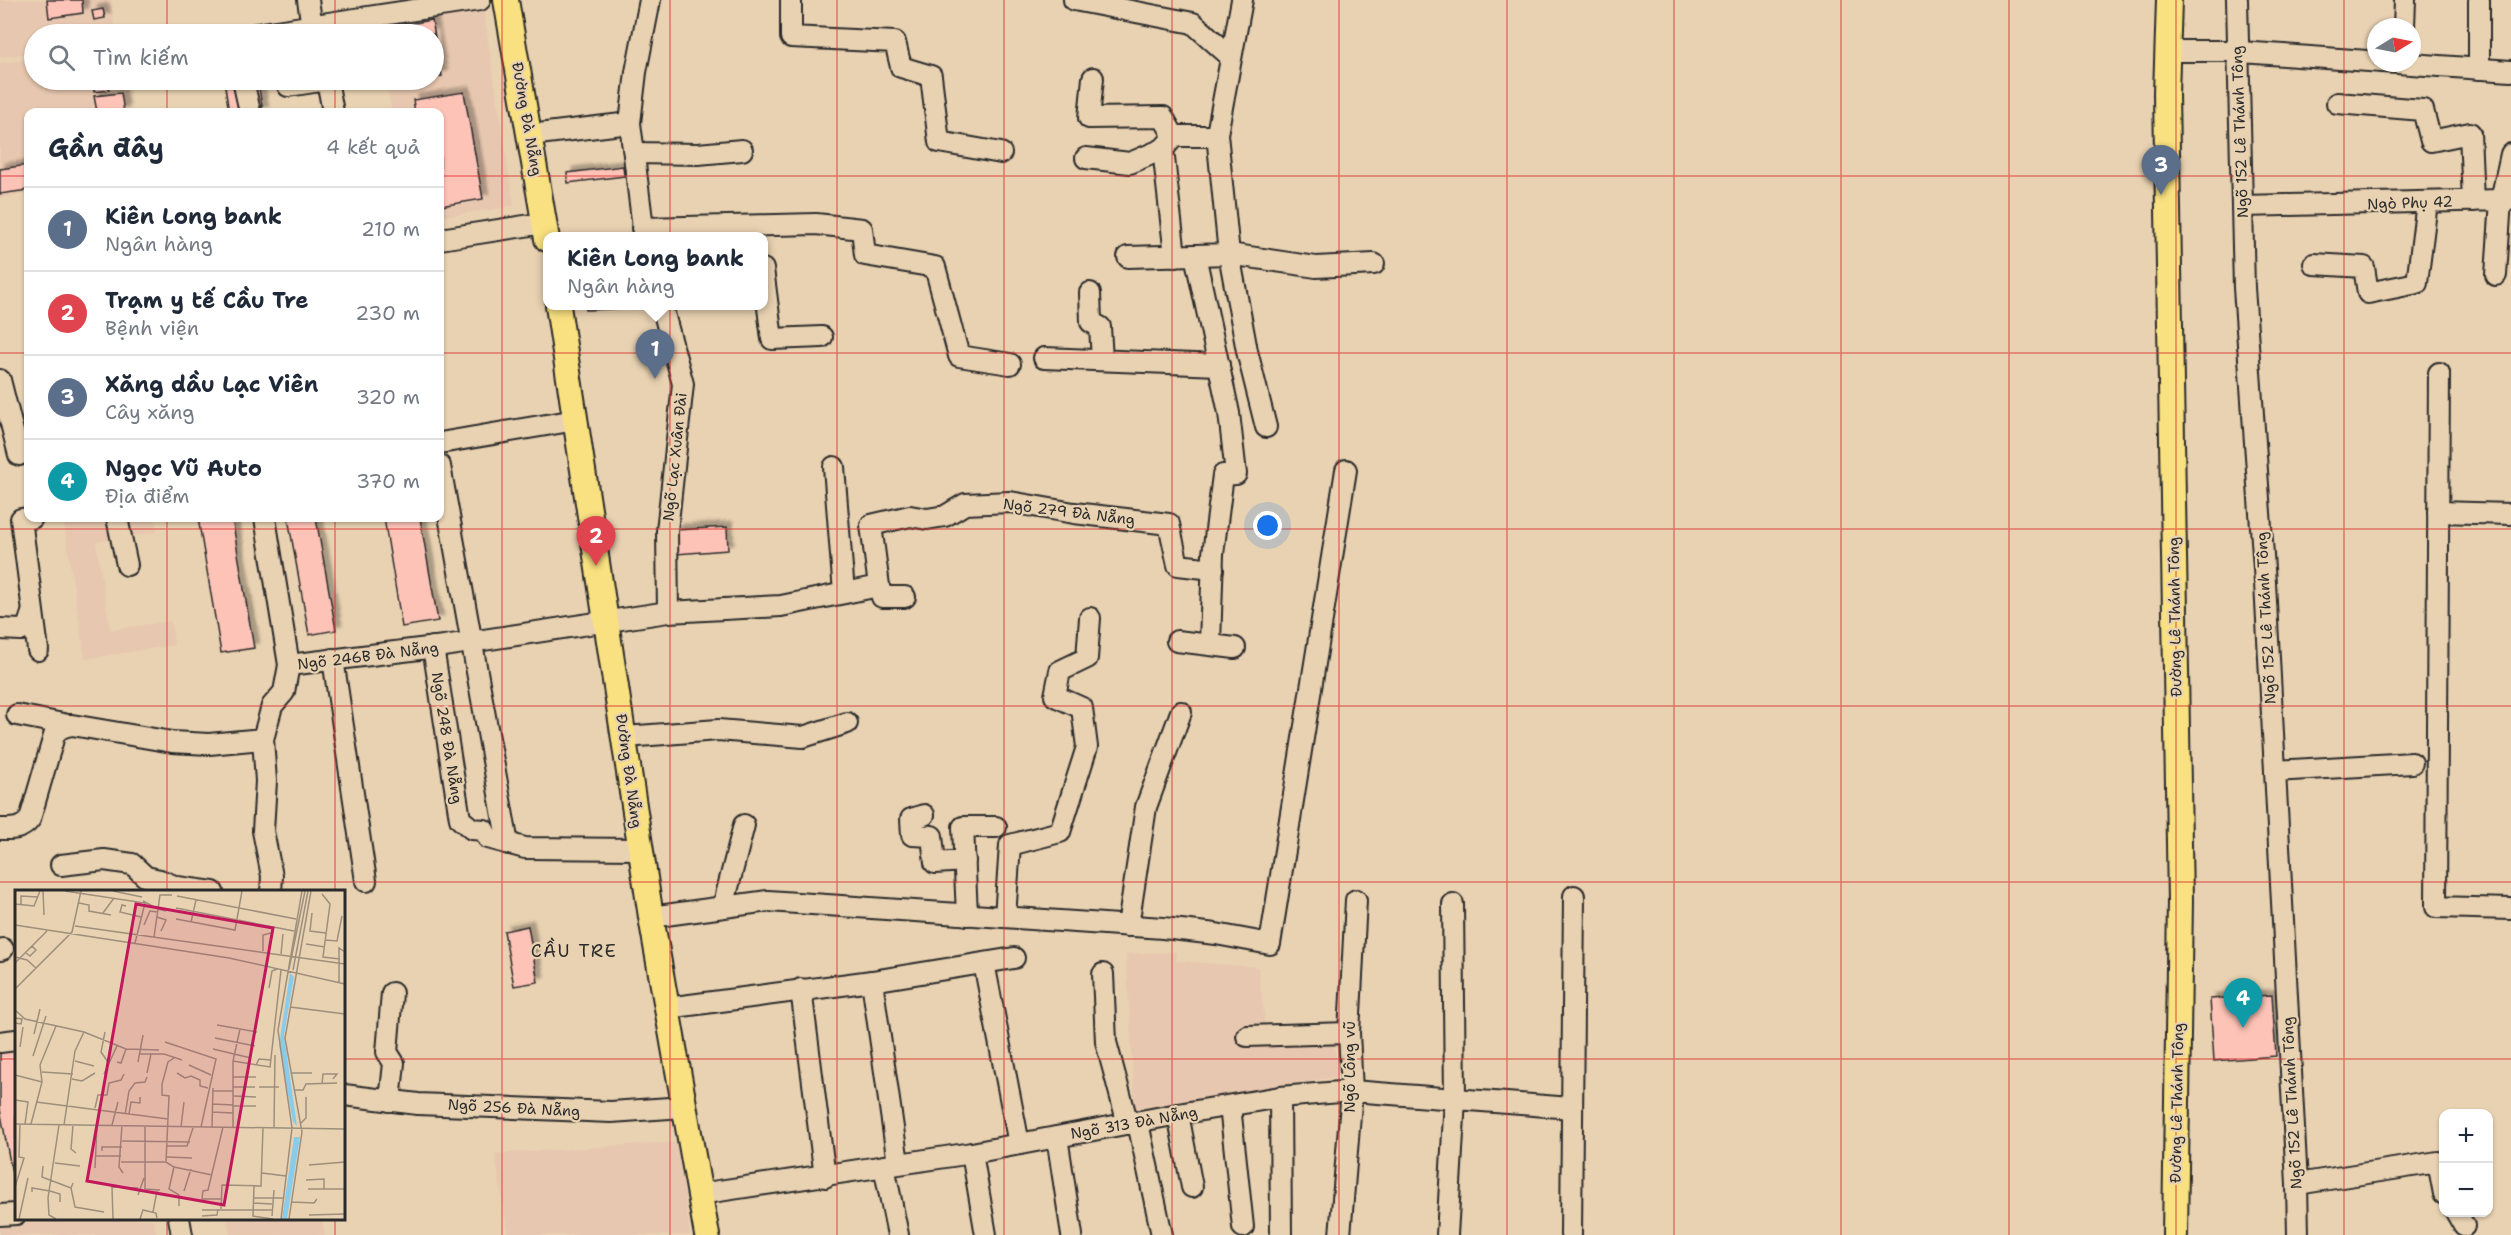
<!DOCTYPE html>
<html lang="vi">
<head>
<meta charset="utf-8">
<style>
	:root { --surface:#fff; --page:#f2f2f3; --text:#1f2937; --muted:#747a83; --line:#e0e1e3; --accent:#d1495b }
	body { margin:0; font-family:"Shantell Sans",sans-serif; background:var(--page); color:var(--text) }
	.controls { position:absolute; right:18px; bottom:18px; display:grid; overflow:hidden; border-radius:12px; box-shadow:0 2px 4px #0004 }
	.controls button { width:54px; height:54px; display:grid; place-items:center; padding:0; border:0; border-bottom:2px solid var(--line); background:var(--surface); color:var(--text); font:30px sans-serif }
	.compass { position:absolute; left:2367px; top:18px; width:54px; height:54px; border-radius:50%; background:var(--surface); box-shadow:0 2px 4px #0004; rotate:80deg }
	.you { position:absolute; left:1268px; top:526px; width:21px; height:21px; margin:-15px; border:4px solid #fff; border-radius:50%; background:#1a73e8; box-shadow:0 0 0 9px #1a73e833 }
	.badge { display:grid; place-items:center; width:39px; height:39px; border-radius:50%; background:var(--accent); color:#fff; font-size:20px; font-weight:700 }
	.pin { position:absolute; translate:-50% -50px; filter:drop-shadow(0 2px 3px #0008) }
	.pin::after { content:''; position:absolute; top:32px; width:21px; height:18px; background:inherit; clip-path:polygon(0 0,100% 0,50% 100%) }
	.popup { position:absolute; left:543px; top:232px; width:225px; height:78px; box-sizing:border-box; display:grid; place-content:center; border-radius:12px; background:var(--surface); filter:drop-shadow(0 2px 4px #0005); font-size:20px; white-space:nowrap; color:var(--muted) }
	.popup b { font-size:22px; color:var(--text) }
	.popup::after { content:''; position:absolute; left:50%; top:100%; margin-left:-12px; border:12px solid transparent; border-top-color:var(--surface) }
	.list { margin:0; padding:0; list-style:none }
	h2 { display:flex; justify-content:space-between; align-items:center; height:78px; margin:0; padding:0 24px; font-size:26px }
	h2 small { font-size:20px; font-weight:400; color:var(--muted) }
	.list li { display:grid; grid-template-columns:39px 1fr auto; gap:18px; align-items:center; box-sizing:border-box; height:84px; padding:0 24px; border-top:2px solid var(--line) }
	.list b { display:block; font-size:22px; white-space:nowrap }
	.list p { margin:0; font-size:20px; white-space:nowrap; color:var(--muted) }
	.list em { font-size:20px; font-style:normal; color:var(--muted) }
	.icon { flex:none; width:33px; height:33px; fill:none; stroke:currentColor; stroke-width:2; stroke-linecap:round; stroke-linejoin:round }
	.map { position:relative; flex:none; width:2511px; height:1235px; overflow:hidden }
	.search { position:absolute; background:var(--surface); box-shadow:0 2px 4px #0004; left:24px; top:24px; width:420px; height:66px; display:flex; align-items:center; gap:15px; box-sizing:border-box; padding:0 21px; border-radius:33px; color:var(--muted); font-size:22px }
	.panel { position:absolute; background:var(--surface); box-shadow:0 2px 4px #0004; left:24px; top:108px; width:420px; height:414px; border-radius:12px }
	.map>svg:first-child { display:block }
	.built { fill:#e7c7af }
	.building { fill:#fec3b7; stroke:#2b2b2b; stroke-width:1.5; filter:url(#shadow) }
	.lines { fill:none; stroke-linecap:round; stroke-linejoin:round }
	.minor-casing { stroke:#2b2b2b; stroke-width:24 }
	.major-casing { stroke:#2b2b2b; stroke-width:28 }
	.minor { stroke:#e9d2b2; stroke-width:20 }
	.major { stroke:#f9e181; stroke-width:24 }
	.grid { fill:none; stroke:#d62828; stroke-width:1.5; stroke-opacity:0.55 }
	.labels { text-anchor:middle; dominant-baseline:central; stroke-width:4.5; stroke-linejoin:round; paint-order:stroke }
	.street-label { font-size:15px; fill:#2b2b2b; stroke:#e9d2b2 }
	.quarter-label { font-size:18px; letter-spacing:1.5px; fill:#2b2b2b; stroke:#e9d2b2 }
	.inset-road { fill:none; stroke:#9d8f7c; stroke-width:1.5 }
	.view { fill:#c2185b; fill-opacity:0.15; stroke:#c2185b; stroke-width:3 }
	.inset-edge { fill:none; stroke:#2b2b2b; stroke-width:3 }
</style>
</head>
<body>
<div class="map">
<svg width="2511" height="1235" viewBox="0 0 2511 1235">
	<defs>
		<filter id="shadow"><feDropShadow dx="5.5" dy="-5.5" stdDeviation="1.5" flood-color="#0004"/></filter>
	</defs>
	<rect width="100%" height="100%" fill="#e9d2b2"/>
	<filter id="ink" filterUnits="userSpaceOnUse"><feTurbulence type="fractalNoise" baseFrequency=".0167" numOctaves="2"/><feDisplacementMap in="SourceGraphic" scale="12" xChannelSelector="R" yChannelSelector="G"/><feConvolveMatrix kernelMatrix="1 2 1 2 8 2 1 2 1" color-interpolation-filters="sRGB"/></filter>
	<g filter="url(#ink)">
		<g class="built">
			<polygon points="0,0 111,0 115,34 34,34 34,53 0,57"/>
			<polygon points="483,8 514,206 440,217 440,112 392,112 386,80 434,80 434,34 379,34 377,24"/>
			<polygon points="34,59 34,80 125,80 129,112 28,112 28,194 0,198 0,63"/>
			<polygon points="70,518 155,518 157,532 96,542 110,630 171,621 174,645 85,659 63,519"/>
			<polygon points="1176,952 1176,961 1258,967 1266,1032 1330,1032 1341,1076 1135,1110 1126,954"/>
			<polygon points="677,1142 690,1235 508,1235 495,1154"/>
			<polygon points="46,1218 153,1219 157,1235 0,1235 0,1227"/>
			<polygon points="227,1219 322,1219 325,1235 230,1235"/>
		</g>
		<g class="building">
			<polygon points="47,0 82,0 83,13 49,18"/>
			<polygon points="103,9 105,18 94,20 92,11"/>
			<polygon points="432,20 442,76 434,77 434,34 398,34 397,26"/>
			<polygon points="92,80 107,80 109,90 94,92"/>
			<polygon points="258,82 263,112 229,112 225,87"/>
			<polygon points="464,92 483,199 440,206 440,112 415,112 413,100"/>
			<polygon points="121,93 124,112 97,112 94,96"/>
			<polygon points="28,165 28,190 0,194 0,169"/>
			<polygon points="623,166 624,176 568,183 567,173"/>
			<polygon points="585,306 637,306 636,308 586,310"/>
			<polygon points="198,518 232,518 254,648 221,653"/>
			<polygon points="288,518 316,518 336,630 309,635"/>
			<polygon points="384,518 420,518 438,621 402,627"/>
			<polygon points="727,527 728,550 676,554 675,530"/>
			<polygon points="528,926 538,982 514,986 504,931"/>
			<polygon points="2272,995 2276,1056 2214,1061 2210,999"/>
			<polygon points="16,1049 16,1178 13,1179 0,1109 0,1052"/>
		</g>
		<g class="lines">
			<defs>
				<g id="minor">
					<polyline points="308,0 312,27"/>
					<polyline points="791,0 791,37 895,42 901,67 931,76 939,142 1001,153"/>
					<polyline points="1074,0 1193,23 1231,57"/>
					<polyline points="1242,0 1217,134 1229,254 1247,351 1266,427"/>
					<polyline points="2237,0 2244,288 2265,583 2297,1184 2298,1235"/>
					<polyline points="2479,0 2479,69"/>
					<polyline points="2404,27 2405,0"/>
					<polyline points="256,34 480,0"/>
					<polyline points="2169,51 2226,51 2511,71"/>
					<polyline points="1093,78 1089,118 1163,117 1174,136"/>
					<polyline points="243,80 250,112"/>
					<polyline points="288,86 327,80 333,112"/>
					<polyline points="2337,103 2423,110 2431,141 2470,133 2473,201"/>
					<polyline points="530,135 630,123"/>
					<polyline points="1174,136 1217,136"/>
					<polyline points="632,140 634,153 698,154 742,150"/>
					<polyline points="1163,149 1175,256"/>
					<polyline points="2511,154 2501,200 2511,200"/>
					<polyline points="1086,158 1130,163 1163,149 1171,140"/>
					<polyline points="2242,206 2501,200 2496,275"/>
					<polyline points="642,228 816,224 862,229 865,255 935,267 959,356 1010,364"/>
					<polyline points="644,236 630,123 636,72 650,0"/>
					<polyline points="440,239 544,223"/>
					<polyline points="1195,255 1229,413 1236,474 1223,475 1213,554 1210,644"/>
					<polyline points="1128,257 1229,254 1316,267 1374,264"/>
					<polyline points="2314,264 2364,267 2368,293 2417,283 2427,202"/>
					<polyline points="763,269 772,339 822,337"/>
					<polyline points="1090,293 1091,322 1100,327 1102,360"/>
					<polyline points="662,306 683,384 667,531 668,612"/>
					<polyline points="1044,358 1219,365"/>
					<polyline points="2439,373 2436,907 2511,909"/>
					<polyline points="0,380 19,455"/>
					<polyline points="440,443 576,420"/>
					<polyline points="440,466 508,844"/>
					<polyline points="834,467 844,593"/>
					<polyline points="2438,512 2511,514"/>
					<polyline points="32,518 21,519 38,650"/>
					<polyline points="117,518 127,565"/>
					<polyline points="879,586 882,597 905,597"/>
					<polyline points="0,629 21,630 27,628 32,613"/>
					<polyline points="1177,641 1235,648"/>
					<polyline points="433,647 460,819 472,829 484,830 488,838 525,848 640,849"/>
					<polyline points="333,659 366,881"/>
					<polyline points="289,665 444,646 668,612 781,606 879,586 871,525 910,516 927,519 945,516 965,504 1010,502 1074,513 1169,524 1178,565 1213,569"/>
					<polyline points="17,715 68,725"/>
					<polyline points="625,737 718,730 803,737 847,723"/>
					<polyline points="263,739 266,781 263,831 272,876 271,892"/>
					<polyline points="2275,771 2412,763"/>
					<polyline points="924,815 911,819 912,835 932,836 935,863 965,861"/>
					<path d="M 0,829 C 12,829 22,830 30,819 L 54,736 C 57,728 64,726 72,725 L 172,742 L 209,744 L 263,739 L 272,706 L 284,692 L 289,665 L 265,518"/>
					<polyline points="61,865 104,860 132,864 146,877 160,880 177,887 213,892"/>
					<polyline points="723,907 744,825"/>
					<polyline points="967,915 963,827 996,827"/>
					<polyline points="651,917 768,901 1163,928 1216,934 1270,944 1346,470"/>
					<polyline points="1005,917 1010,845 1060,832 1087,747 1082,708 1055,696 1060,671 1087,658 1090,618"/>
					<polyline points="1128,926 1146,807 1181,712"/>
					<polyline points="0,950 3,949"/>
					<polyline points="984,963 1019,1144"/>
					<polyline points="1103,974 1106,1042 1128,1124"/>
					<polyline points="872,981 898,1163"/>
					<polyline points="801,989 825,1177"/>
					<polyline points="667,1008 872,981 1014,958"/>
					<polyline points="1247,1036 1349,1033"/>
					<polyline points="0,1042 16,1040"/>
					<polyline points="344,1095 418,1104 611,1112 684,1107"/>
					<polyline points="1280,1097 1281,1235"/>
					<polyline points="390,1101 394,1063 387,1052 392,993"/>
					<polyline points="1230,1106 1243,1227"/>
					<polyline points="1178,1114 1192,1187"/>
					<polyline points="1138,1123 1162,1235"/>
					<polyline points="1057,1137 1072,1235"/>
					<polyline points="972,1153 986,1235"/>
					<polyline points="884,1166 898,1235"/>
					<polyline points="2297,1184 2438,1162 2444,1194"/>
					<polyline points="699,1194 972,1153 1178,1114 1280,1097 1352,1091 1571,1108"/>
					<polyline points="2456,1212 2464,1226"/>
					<polyline points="0,1215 16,1214"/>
					<polyline points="179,1218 182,1235"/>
					<polyline points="1340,1235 1352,1091 1349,1033 1356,900"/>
					<polyline points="1447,1235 1455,1099 1453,904"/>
					<polyline points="1571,1235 1574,896"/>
				</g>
				<g id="major">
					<polyline points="506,0 547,239"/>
					<polyline points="2169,0 2166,94 2180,901 2175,1235"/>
					<polyline points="558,306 651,917 707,1235"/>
				</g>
			</defs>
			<use href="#minor" class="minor-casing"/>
			<use href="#major" class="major-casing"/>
			<use href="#minor" class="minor"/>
			<use href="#major" class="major"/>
		</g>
	</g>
	<path class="grid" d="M 167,0 L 167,34M 335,0 L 335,34M 502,0 L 502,1235M 670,0 L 670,1235M 837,0 L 837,1235M 1004,0 L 1004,1235M 1172,0 L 1172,1235M 1339,0 L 1339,1235M 1507,0 L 1507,1235M 1674,0 L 1674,1235M 1841,0 L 1841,1235M 2009,0 L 2009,1235M 2176,0 L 2176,1235M 2344,0 L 2344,1235M 167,80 L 167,112M 335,80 L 335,112M 0,176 L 28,176M 440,176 L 2511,176M 0,353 L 28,353M 440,353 L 2511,353M 167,518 L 167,892M 335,518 L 335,892M 0,529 L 2511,529M 0,706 L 2511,706M 0,882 L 2511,882M 0,1059 L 16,1059M 344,1059 L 2511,1059M 167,1218 L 167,1235M 335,1218 L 335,1235"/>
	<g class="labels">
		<g class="street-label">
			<text transform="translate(527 119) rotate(80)">Đường Đà Nẵng</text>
			<text transform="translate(2240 132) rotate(-92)">Ngõ 152 Lê Thánh Tông</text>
			<text transform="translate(2410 203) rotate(-2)">Ngò Phụ 42</text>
			<text transform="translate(675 457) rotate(-84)">Ngõ Lạc Xuân Đài</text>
			<text transform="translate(1069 512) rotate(7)">Ngõ 279 Đà Nẵng</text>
			<text transform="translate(2175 617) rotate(-91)">Đường Lê Thánh Tông</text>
			<text transform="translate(2266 618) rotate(-93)">Ngõ 152 Lê Thánh Tông</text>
			<text transform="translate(368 656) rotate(-7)">Ngõ 246B Đà Nẵng</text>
			<text transform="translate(447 738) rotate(81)">Ngõ 248 Đà Nẵng</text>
			<text transform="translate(629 771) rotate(82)">Đường Đà Nẵng</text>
			<text transform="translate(1350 1067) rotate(-90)">Ngõ Lông vũ</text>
			<text transform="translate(2177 1103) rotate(-89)">Đường Lê Thánh Tông</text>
			<text transform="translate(2292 1103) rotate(-93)">Ngõ 152 Lê Thánh Tông</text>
			<text transform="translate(514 1108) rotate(3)">Ngõ 256 Đà Nẵng</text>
			<text transform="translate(1134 1123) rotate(-10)">Ngõ 313 Đà Nẵng</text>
		</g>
		<g class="quarter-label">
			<text x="574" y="951">CẦU TRE</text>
		</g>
	</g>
	<g transform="translate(15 890)">
		<rect width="330" height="330" fill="#e9d2b2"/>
		<path d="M 275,83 L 279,87 L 269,145 L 282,236 L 278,232 L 264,155 ZM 279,247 L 285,247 L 272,329 L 267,329 Z" fill="#89ccea"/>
		<path class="inset-road" d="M 28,1 L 29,25M 50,1 L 130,13 L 120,53M 98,1 L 127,7M 307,4 L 315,14 L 308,67 L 325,69M 162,6 L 281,29M 128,11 L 143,19 L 145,5 L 157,5M 64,13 L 74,15 L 74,21 L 96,25M 0,14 L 19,16 L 25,1M 6,15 L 6,6 L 23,7M 111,16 L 107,15 L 105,22 L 126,27M 161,18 L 279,41M 88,23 L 99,8M 297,23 L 295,41 L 311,43M 142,27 L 151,30 L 146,41M 161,29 L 220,40 L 227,1M 176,32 L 181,10M 0,35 L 214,68 L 330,94M 129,35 L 135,21 L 143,22M 60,36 L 330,74M 139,47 L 143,19 L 151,21M 310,50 L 322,51 L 327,26M 291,54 L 310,57M 248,61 L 248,45 L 256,43M 11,63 L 15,66 L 21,60 L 17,56M 266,64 L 268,44M 0,67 L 12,70 L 21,78M 0,73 L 32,41M 274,79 L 290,1M 278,80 L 293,1M 324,92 L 324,58 L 330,62M 254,98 L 257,81 L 262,79M 0,99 L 57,42 L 66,1M 275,117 L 330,124M 0,120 L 10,129 L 69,142 L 111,159 L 144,160M 0,128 L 7,129 L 6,134 L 0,133M 202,135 L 242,142M 90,142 L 86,162 L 93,172M 19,144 L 25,119M 200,148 L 240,156M 150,152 L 201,169 L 186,237M 5,157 L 8,137M 198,159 L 236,168M 124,164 L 149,164 L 167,170M 18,166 L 31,126M 60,171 L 79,176M 218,171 L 255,177 L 266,80M 102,172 L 106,173 L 111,159M 123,172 L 128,145M 174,175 L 196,185M 241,175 L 244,169 L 256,170M 27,182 L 58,184M 132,183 L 136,164M 162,183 L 170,188 L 176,186 L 185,190 L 185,196 L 193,198M 276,183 L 297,183M 89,184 L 102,156M 0,185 L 27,192M 218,187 L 241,187M 57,189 L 67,191 L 80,183M 307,194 L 308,184 L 322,184 L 318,189M 218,197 L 240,197M 244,197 L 264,197M 279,200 L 288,200 L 291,194 L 322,193M 198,201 L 218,201M 219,206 L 241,207M 0,210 L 13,212 L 10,234M 21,212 L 153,229M 198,214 L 218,215M 218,216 L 241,216M 80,218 L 83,205 L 92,205 L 94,193 L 106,190 L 109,184M 197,222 L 218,223M 114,224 L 116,212 L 125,213 L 125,207M 110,225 L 114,201 L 120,193 L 130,192 L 132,187M 286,233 L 291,228 L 291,207M 0,234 L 330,239M 16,234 L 27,192 L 25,175 L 41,136M 49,235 L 60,161 L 69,142M 58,235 L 56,259 L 61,263M 97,235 L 103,212M 107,235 L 104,277 L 108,283M 130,236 L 130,299 L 145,300M 166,237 L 169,212M 197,237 L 198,198M 218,237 L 218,171 L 225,139M 259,237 L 260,165M 107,251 L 175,252M 152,256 L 172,256 L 178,238M 87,261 L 87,257 L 107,257M 81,266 L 106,266M 152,267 L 177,268M 106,272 L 151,272 L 159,277 L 154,299 L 164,305 L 164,316M 151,272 L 154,206 L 147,205 L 147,194 L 153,172 L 159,168M 40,273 L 65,276M 294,275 L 330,272M 28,276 L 27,287 L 56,298 L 58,293M 159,277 L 197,285M 80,278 L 82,235M 247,283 L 271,286M 291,290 L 309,289 L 309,299M 239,296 L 238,326 L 258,329M 0,297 L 9,268 L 4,267 L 5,234M 56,298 L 60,317 L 89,322M 293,299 L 330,299M 35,301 L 45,304 L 45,312M 169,301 L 176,279M 17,302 L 17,298 L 35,301M 123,305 L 129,288M 238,308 L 269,308M 206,309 L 187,309 L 188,301 L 193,300 L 208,237M 277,312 L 299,313 L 302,309M 238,313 L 257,314M 206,319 L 207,295 L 246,296 L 248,238M 187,320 L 257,320M 138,322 L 142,301M 294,325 L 330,324M 187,326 L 202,325 L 203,319M 257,326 L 259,300M 4,329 L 13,288M 41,329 L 34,325 L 33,308 L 44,235M 98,329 L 97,297 L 123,298M 125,329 L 128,320 L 141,323 L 142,328M 266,329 L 277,238 L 263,140 L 287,1M 274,329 L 287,242 L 270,148 L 296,1"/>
		<path class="view" d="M 121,14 L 258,38 L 209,315 L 72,291 Z"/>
		<rect width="330" height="330" class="inset-edge"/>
	</g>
</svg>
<div class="controls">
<button>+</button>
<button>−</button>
</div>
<svg class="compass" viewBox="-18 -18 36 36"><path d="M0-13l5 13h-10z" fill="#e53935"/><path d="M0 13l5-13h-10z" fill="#747a83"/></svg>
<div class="you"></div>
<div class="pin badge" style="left:655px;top:379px;background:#5c6f8a">1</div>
<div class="popup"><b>Kiên Long bank</b>Ngân hàng</div>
<div class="pin badge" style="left:596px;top:566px;background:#e0444e">2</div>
<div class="pin badge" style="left:2161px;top:195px;background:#5c6f8a">3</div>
<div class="pin badge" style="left:2243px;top:1028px;background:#0f9aa8">4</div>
<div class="search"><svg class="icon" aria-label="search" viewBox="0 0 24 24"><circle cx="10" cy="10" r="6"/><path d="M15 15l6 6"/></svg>Tìm kiếm</div>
<section class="panel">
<h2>Gần đây<small>4 kết quả</small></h2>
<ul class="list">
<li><span class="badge" style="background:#5c6f8a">1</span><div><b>Kiên Long bank</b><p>Ngân hàng</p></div><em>210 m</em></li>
<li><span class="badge" style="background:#e0444e">2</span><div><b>Trạm y tế Cầu Tre</b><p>Bệnh viện</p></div><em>230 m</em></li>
<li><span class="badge" style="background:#5c6f8a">3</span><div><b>Xăng dầu Lạc Viên</b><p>Cây xăng</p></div><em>320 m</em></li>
<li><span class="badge" style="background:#0f9aa8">4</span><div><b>Ngọc Vũ Auto</b><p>Địa điểm</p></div><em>370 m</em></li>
</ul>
</section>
</div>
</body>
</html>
